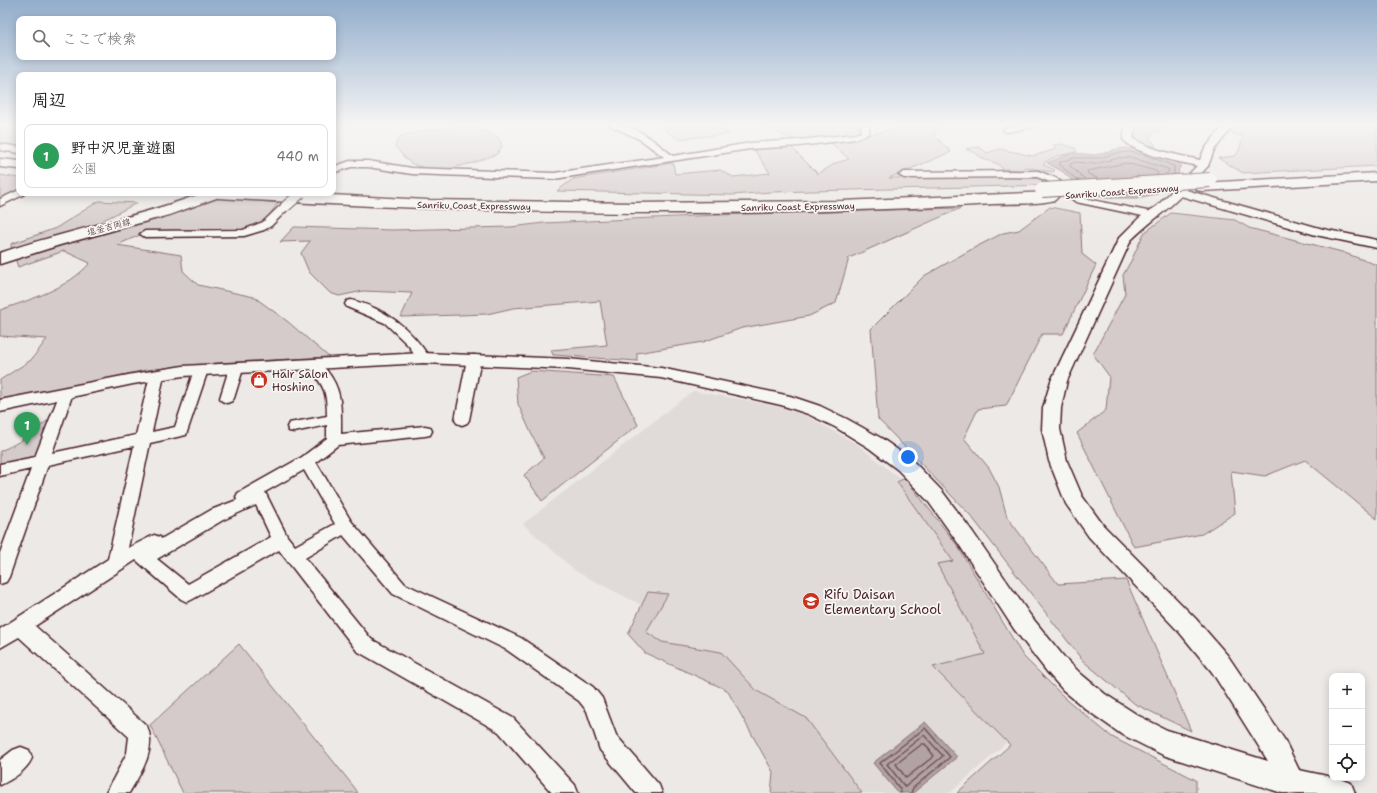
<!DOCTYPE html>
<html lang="ja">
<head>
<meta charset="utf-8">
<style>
	:root { --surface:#fff; --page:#f6f6f6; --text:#202124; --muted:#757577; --line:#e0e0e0; --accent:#7c3aed }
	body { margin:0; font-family:"Shantell Sans","Klee One",sans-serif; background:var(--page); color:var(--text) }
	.controls { position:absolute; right:12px; bottom:12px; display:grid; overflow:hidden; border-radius:8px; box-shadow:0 2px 10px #0003 }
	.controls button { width:36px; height:36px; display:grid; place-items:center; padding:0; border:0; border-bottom:1px solid var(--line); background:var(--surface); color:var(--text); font:20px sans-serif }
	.you { position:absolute; left:908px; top:457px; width:14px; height:14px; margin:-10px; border:3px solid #fff; border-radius:50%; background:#1a73e8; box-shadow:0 0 0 6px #1a73e833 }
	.badge { display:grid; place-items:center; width:26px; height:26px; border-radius:50%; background:var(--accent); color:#fff; font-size:13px; font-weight:700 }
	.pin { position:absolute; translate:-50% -33px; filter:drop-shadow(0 1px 2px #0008) }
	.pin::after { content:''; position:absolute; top:21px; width:14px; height:12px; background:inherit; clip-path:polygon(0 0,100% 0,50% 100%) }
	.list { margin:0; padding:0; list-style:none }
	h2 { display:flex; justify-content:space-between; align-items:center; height:52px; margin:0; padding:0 16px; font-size:17px }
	h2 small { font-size:13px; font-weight:400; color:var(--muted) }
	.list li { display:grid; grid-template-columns:26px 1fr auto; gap:12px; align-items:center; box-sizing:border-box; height:64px; margin:0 8px 8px; padding:0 8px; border:1px solid var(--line); border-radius:8px }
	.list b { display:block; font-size:15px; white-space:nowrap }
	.list p { margin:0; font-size:13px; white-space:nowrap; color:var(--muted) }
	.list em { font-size:13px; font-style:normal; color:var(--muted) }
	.icon { flex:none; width:22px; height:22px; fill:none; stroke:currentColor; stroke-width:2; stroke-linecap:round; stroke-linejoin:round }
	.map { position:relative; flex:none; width:1377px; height:793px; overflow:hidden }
	.search { position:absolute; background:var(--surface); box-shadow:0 2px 10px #0003; left:16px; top:16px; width:320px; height:44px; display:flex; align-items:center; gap:10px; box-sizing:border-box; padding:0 14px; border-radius:8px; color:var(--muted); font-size:15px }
	.panel { position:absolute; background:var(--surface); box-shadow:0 2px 10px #0003; left:16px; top:72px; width:320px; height:124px; border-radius:8px }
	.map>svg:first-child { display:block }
	.built { fill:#e0dad8 }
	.green { fill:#d4cbca; stroke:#8f757a }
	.water { fill:#b1a2a3; stroke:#886e73 }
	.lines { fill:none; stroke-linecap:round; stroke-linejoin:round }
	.shore-far1 { stroke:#73535b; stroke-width:1 }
	.shore { stroke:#73535b; stroke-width:1.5 }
	.minor-casing { stroke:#4a1f2b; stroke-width:3 }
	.tertiary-casing { stroke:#4a1f2b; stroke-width:3 }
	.primary-casing { stroke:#4a1f2b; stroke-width:3 }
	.motorway-casing { stroke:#4a1f2b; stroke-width:3 }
	.minor { fill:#f6f6f2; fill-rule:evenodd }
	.tertiary { fill:#f6f6f2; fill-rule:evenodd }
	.primary { fill:#f6f6f2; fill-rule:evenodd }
	.motorway { fill:#f6f6f2; fill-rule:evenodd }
	.minor-bridge-casing { stroke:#4a1f2b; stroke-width:12; stroke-linecap:butt }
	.motorway-bridge-casing { stroke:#4a1f2b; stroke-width:16; stroke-linecap:butt }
	.minor-bridge { stroke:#f6f6f2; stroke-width:10 }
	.motorway-bridge { stroke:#f6f6f2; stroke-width:14 }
	.labels { text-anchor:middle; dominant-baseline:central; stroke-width:3.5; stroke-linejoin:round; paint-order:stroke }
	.far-street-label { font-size:9px; fill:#4a1f2b; stroke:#f6f6f2 }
	.poi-label { font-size:11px; fill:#4a1f2b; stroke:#f6f6f2; text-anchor:start }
	.near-poi-label { font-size:13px; fill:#4a1f2b; stroke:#f6f6f2; text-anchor:start }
</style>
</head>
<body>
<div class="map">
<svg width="1377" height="793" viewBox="0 0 1377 793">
	<rect width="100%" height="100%" fill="#ece9e6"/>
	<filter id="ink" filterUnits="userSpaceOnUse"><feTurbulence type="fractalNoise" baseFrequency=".025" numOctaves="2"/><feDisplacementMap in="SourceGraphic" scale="8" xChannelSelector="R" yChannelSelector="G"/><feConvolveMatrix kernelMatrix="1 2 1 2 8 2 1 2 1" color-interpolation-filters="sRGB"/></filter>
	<g filter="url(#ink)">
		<polygon class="built" points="693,391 745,400 788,409 812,419 858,445 905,483 1022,656 1058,696 950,793 861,793 801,721 638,633 659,614 577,572 523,524"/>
		<g class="green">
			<polygon points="0,125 19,125 19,146 0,144"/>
			<polygon points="678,125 711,125 730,134 678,139 664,129"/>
			<polygon points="761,125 853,125 860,127 838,136 794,140"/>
			<polygon points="896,125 941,125 934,135 951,152 889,178 1039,177 1047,180 1052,185 771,192 732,195 557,191 573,179 673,163 675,174 720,170 733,177 770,173 753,148 791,147 818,174 836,163 849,159 831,143 896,129"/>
			<path d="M 1139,125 L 1175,125 L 1153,133 L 1149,138 L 1156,146 C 1147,147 1142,144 1135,139 L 1134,136 L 1138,133 Z"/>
			<polygon points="1261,125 1377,125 1377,166 1243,173 1218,158 1235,156 1239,151 1243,137 1232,133 1236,127"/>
			<polygon points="467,127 490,133 498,137 502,146 497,154 473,163 447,169 427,169 412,164 404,157 395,146 400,136 432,129"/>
			<polygon points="1061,144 1075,148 1077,152 1057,156 1045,162 1044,165 1055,170 1053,172 1025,167 1023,170 1003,169 996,163 985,160 977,154 966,149 979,147 987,153 1000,149 1033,156 1057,149 1053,145"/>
			<polygon points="0,175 19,178 19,192 0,201"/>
			<path d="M 222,197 L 278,203 L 264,222 L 247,230 L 149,231 L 117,245 L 181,255 L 183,271 L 198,285 L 254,297 L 287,321 L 329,357 L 217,363 L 146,370 L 0,402 L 0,380 L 31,360 L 47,339 L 0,336 L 0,310 C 32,299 67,289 90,263 L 64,251 L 18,267 L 15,258 L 145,222 Z"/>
			<polygon points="99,201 137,203 78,233 12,253 11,244 56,228"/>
			<polygon points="1050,207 1080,213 1082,254 1096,265 1063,334 1042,334 1006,406 978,409 964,438 989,468 999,487 1007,517 1058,584 1126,580 1191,731 1135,704 1083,661 971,516 878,419 871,329 924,276 972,249 1003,233 1019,230"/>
			<polygon points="961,208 849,258 836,303 809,316 742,328 703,342 637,353 637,361 553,355 551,350 607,345 600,301 513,308 487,314 401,317 412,293 363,291 339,296 330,293 309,272 301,253 310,241 280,242 294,227 392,230 511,227 544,223 719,215"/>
			<polygon points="1171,213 1235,220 1249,228 1342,252 1377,265 1377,519 1305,460 1265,476 1231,471 1235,513 1202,534 1134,547 1077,433 1106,410 1109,376 1093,354 1125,294 1123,275 1131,261 1144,233"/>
			<polygon points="531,371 614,377 638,425 542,501 524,475 544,458 531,433 518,404 516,377"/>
			<path d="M 51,417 L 35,458 L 0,466 L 0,451 C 20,443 35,432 51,417 Z"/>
			<polygon points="905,478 957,545 1023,656 1066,699 1112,737 1196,780 1196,793 957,793 1010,745 933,667 985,654 937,564 953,561 897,482"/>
			<polygon points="648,592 668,594 646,632 662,642 721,652 757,691 806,718 862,793 771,793 773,772 727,690 645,653 628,634"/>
			<polygon points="239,644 354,787 358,793 183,793 150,725"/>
		</g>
		<g class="water">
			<path d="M 1125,148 C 1140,149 1171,157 1182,166 L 1179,168 L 1178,176 L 1156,194 L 1137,198 L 1105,198 L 1077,185 L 1063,172 L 1047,163 L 1066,155 L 1074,153 L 1095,155 L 1113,151 L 1112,150 Z"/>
			<polygon points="925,722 957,757 913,793 898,793 873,763"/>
		</g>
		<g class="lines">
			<g class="shore-far1">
				<polyline points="1097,178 1088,174 1087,171 1126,163 1156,171 1158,173 1156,175"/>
				<polyline points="1085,179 1070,166 1070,164 1075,162 1095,164 1118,158 1130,157 1168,169 1169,171 1166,174"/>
				<polyline points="1077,180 1060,165 1060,162 1073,158 1099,158 1117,153 1130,152 1145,155 1174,166 1174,174"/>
				<polyline points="1109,194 1137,194 1151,192"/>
			</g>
			<g class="shore">
				<polygon points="924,735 943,756 905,787 887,764"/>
				<polygon points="922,744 925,744 934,756 906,778 896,764"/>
				<polyline points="901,793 900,789 880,763 925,728 950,757 913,788 911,793"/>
			</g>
			<defs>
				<g id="minor">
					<path d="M 609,125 C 632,121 656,142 673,156 L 750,143 L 799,140 L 855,134 L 861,132 L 861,125 L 869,125 L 869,133 L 856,139 L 799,146 L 750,149 L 554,179 L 412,174 L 368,167 L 351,167 L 333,173 L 333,167 L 350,161 L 368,161 L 412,168 L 554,173 L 664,157 L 641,140 Z"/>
					<polygon points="1023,125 1038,125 1034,127 1007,132 1003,130 1004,128"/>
					<polygon points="0,144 19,147 19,153 0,150"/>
					<polygon points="1038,171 1056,178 1082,198 1152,212 1157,215 1152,218 1076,202 1050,182 1037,177 904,178 899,175 904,172"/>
					<polygon points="19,190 19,193 25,193 23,195 0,206 0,199"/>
					<polygon points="286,203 291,206 271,226 264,230 244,236 145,237 140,234 145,231 243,230 263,222 282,204"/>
					<path d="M 351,300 C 387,309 410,328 430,358 L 428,361 L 418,361 L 409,346 L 385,323 L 347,307 L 345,304 L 347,301 Z"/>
					<polygon points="474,355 479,356 481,359 469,420 467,423 462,425 457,423 455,420 467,359 469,356"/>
					<path d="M 315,361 C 321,362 323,366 327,371 C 343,391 341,409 341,434 L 425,426 L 430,427 L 432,431 L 430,435 L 425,436 L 338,445 L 316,462 L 351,521 L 405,584 L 521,638 L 593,687 L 602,698 L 616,735 L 659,785 L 662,793 L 636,793 L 600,750 L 587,711 L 579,701 L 507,650 L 393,594 L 343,535 L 305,558 L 371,639 L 513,718 L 575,785 L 578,793 L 552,793 L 499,732 L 357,651 L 279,550 L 193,599 L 187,602 L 181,599 L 136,560 L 35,626 L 147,726 C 157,749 141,773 129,793 L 106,793 L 127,753 L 129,737 L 19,637 L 0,648 L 0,629 L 108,559 L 134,446 L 48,465 L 9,577 L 6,582 L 0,584 L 0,553 L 31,469 L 0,476 L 0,464 L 35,457 L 61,390 L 66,388 L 71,390 L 73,393 L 52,453 L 136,435 L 150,375 L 152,372 L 157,371 L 162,372 L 164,375 L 152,432 L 175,427 L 194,370 L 196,367 L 201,366 L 206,367 L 208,370 L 186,435 L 150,443 L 128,548 L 154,535 L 160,537 L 161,539 L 211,510 L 237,500 L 236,497 L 238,493 L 302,457 L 327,438 L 327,425 L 294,432 L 289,431 L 287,427 L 289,423 L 327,416 C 327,388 323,387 308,365 L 310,362 ZM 304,470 L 335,524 L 295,546 L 287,536 L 265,492 ZM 256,505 L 271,537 L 188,584 L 157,559 L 223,520 Z"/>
					<polygon points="236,365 241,366 243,369 234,398 232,401 227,403 222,401 220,398 229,369 231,366"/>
					<path d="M 21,747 L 29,750 L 32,758 C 27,770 12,780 0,785 L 0,760 L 13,750 Z"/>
				</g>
				<path id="tertiary" d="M 1126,125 L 1136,125 L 1133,138 C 1152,151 1178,155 1200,160 L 1204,150 L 1224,125 L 1234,125 L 1214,150 L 1208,166 L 1186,190 L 1323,229 L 1377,240 L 1377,248 L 1316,235 L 1181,196 C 1165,212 1147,224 1131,240 L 1067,381 L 1061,408 L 1060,429 L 1067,461 L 1082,496 L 1103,525 L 1196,619 L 1228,656 L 1284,739 L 1299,770 L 1341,779 L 1351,783 L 1355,793 L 1282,793 L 1163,755 L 1121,734 L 1087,710 L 1063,690 L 1048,673 L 1014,629 L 958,543 L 928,501 L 898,470 L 869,448 L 835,427 L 808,414 L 781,405 L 661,378 L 568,369 L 423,363 L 183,376 L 133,384 L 0,412 L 0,400 L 133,374 L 183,366 L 423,353 L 568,359 L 661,368 L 790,396 L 820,406 L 847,419 L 881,438 L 912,460 L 942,491 L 972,531 L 1030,615 L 1064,657 L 1081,674 L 1105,694 L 1139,716 L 1167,730 L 1268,761 L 1212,672 L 1180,633 L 1089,537 L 1066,504 L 1049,461 L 1042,429 L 1043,408 L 1051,381 L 1119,238 L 1139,218 L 1157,206 L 1197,166 C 1178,161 1135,155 1123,139 Z"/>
				<path id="primary" d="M 203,193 L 225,193 L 222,196 L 169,215 L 60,245 L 0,264 L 0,253 C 67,230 137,218 203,193 Z"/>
				<g id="motorway">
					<polygon points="0,159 19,161 19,169 0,167"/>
					<polygon points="1377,173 1377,181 1202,191 1197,190 1195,187 1197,184 1202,183"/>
					<path d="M 1050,192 L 1055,194 L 1058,197 L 1055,200 C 1036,205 1013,203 993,204 C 948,207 903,208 858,210 C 645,217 432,211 219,198 L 214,196 L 211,193 L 292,193 L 427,200 L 634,203 L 842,201 Z"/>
				</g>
			</defs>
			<use href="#minor" class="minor-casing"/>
			<use href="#tertiary" class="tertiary-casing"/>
			<use href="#primary" class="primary-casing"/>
			<use href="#motorway" class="motorway-casing"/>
			<use href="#minor" class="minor"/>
			<use href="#tertiary" class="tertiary"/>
			<use href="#primary" class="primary"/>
			<use href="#motorway" class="motorway"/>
			<defs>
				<polyline id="minor-bridge" points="286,206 301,193"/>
				<polyline id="motorway-bridge" points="1042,190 1210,180"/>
			</defs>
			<use href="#minor-bridge" class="minor-bridge-casing"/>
			<use href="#motorway-bridge" class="motorway-bridge-casing"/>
			<use href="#minor-bridge" class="minor-bridge"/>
			<use href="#motorway-bridge" class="motorway-bridge"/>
		</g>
	</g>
	<linearGradient id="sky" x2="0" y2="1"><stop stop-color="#92adcc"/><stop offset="0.53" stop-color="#f6f5f4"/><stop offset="1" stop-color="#f6f5f4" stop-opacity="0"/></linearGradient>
	<rect width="1377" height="236" fill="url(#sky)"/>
	<defs>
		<symbol id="shop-disc" viewBox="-11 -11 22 22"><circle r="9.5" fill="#c8321e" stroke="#f6f6f2"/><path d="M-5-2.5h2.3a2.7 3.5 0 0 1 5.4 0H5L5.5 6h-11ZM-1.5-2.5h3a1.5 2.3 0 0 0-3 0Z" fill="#fff"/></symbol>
		<symbol id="school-disc" viewBox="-11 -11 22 22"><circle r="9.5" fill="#c8321e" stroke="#f6f6f2"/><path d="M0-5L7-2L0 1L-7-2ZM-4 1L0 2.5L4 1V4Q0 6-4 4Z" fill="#fff"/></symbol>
	</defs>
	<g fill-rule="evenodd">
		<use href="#shop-disc" x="249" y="370" width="20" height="20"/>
		<use href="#school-disc" x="801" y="591" width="20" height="20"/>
	</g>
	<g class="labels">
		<g class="far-street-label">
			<text transform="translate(1122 192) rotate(-4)">Sanriku Coast Expressway</text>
			<text transform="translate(474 206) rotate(1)">Sanriku Coast Expressway</text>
			<text transform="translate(798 207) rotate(-1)">Sanriku Coast Expressway</text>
			<text transform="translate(109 227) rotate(-15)">塩釜吉岡線</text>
		</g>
		<g class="poi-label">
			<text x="272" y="374">Hair Salon<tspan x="272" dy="13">Hoshino</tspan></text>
		</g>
		<g class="near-poi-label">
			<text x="824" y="594">Rifu Daisan<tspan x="824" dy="15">Elementary School</tspan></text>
		</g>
	</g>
</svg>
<div class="controls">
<button>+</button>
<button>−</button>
<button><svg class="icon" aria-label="locate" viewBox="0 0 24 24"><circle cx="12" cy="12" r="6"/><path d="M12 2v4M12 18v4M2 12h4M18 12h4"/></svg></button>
</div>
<div class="you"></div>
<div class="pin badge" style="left:27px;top:445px;background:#2e9e5b">1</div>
<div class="search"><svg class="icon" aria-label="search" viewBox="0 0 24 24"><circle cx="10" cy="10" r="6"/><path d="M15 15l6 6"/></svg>ここで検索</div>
<section class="panel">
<h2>周辺<small></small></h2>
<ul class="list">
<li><span class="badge" style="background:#2e9e5b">1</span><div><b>野中沢児童遊園</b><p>公園</p></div><em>440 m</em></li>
</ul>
</section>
</div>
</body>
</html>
